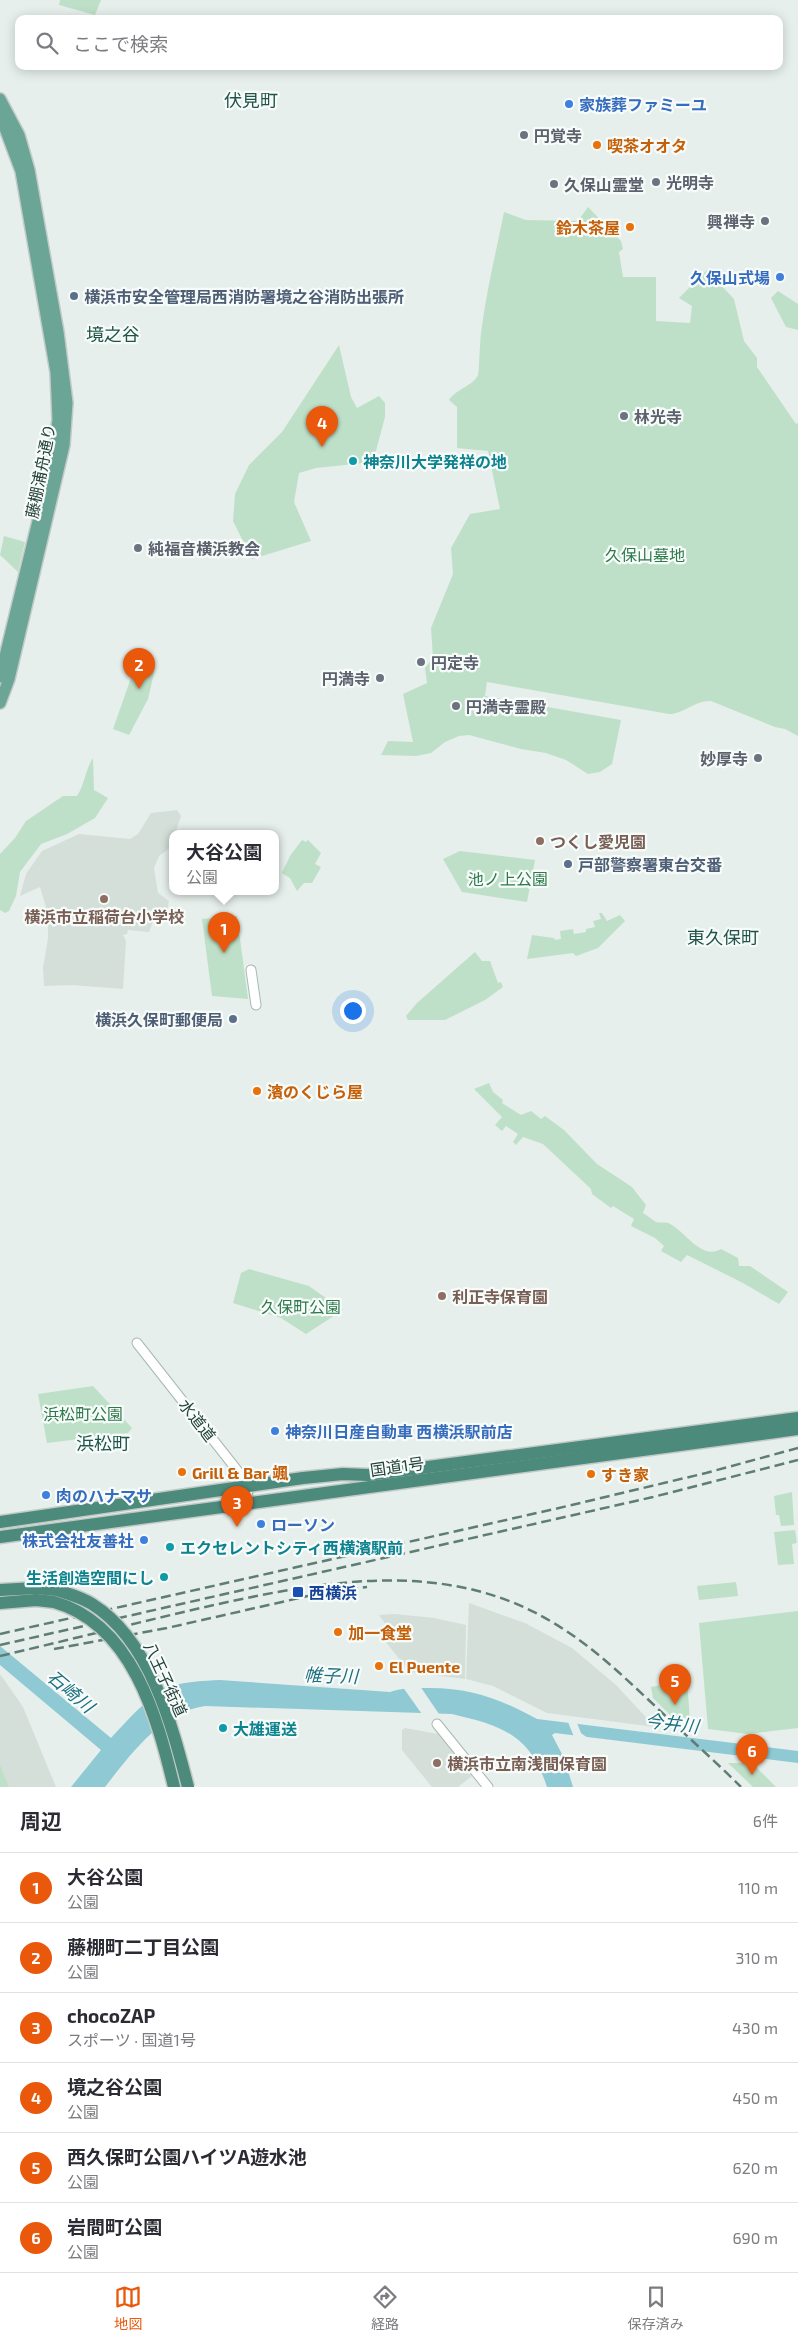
<!DOCTYPE html>
<html lang="ja">
<head>
<meta charset="utf-8">
<style>
	:root { --surface:#fff; --page:#f7f7f7; --text:#2b2b33; --muted:#7c7c81; --line:#e1e1e2; --accent:#ea580c }
	body { margin:0; font-family:"Exo 2","Noto Sans JP",sans-serif; background:var(--page); color:var(--text) }
	.you { position:absolute; left:352px; top:1010px; width:18px; height:18px; margin:-12px; border:4px solid #fff; border-radius:50%; background:#1a73e8; box-shadow:0 0 0 8px #1a73e833 }
	.badge { display:grid; place-items:center; width:32px; height:32px; border-radius:50%; background:var(--accent); color:#fff; font-size:16px; font-weight:700 }
	.pin { position:absolute; translate:-50% -41px; filter:drop-shadow(0 1px 2px #0008) }
	.pin::after { content:''; position:absolute; top:26px; width:18px; height:15px; background:inherit; clip-path:polygon(0 0,100% 0,50% 100%) }
	.popup { position:absolute; left:169px; top:830px; width:110px; height:65px; box-sizing:border-box; display:grid; place-content:center; border-radius:10px; background:var(--surface); filter:drop-shadow(0 1px 4px #0005); font-size:16px; white-space:nowrap; color:var(--muted) }
	.popup b { font-size:19px; color:var(--text) }
	.popup::after { content:''; position:absolute; left:50%; top:100%; margin-left:-10px; border:10px solid transparent; border-top-color:var(--surface) }
	.list { margin:0; padding:0; list-style:none }
	h2 { display:flex; justify-content:space-between; align-items:center; height:65px; margin:0; padding:0 20px; font-size:21px }
	h2 small { font-size:16px; font-weight:400; color:var(--muted) }
	.list li { display:grid; grid-template-columns:32px 1fr auto; gap:15px; align-items:center; box-sizing:border-box; height:70px; padding:0 20px; border-top:1px solid var(--line) }
	.list b { display:block; font-size:19px; white-space:nowrap }
	.list p { margin:0; font-size:16px; white-space:nowrap; color:var(--muted) }
	.list em { font-size:16px; font-style:normal; color:var(--muted) }
	.icon { flex:none; width:28px; height:28px; fill:none; stroke:currentColor; stroke-width:2; stroke-linecap:round; stroke-linejoin:round }
	.map { position:relative; flex:none; width:798px; height:1787px; overflow:hidden }
	.search { position:absolute; background:var(--surface); box-shadow:0 2px 12px #0003; left:15px; right:15px; top:15px; height:55px; display:flex; align-items:center; gap:12px; box-sizing:border-box; padding:0 18px; border-radius:10px; color:var(--muted); font-size:19px }
	.sheet { height:485px; background:var(--surface) }
	nav { display:flex; justify-content:space-around; align-items:center; box-sizing:border-box; height:70px; border-top:1px solid var(--line); background:var(--surface); font-size:14px; color:var(--muted) }
	nav a { display:grid; justify-items:center; gap:2px }
	nav .on { color:var(--accent) }
	.map>svg:first-child { display:block }
	.built { fill:#d4dfda }
	.green { fill:#bfe0c8 }
	.water { fill:#8ec9d4 }
	.pier { fill:#e6efeb }
	.lines { fill:none; stroke-linecap:round; stroke-linejoin:round }
	.tertiary-casing { stroke:#a8b8b2; stroke-width:11 }
	.primary-casing { stroke:#c2cac8; stroke-width:14 }
	.trunk-casing { stroke:#c2cac8; stroke-width:15 }
	.tertiary { stroke:#fff; stroke-width:9 }
	.primary { stroke:#6aa596; stroke-width:11 }
	.trunk { stroke:#4c8a7c; stroke-width:12 }
	.rail { stroke:#5f7d75; stroke-width:2.5; stroke-dasharray:10 5; stroke-linecap:butt }
	.trunk-bridge-casing { stroke:#c2cac8; stroke-width:15; stroke-linecap:butt }
	.trunk-bridge { stroke:#4c8a7c; stroke-width:12 }
	.shop-dot { fill:#3f7fe0; stroke:#f7fbf9; stroke-width:2 }
	.worship-dot { fill:#6b7280; stroke:#f7fbf9; stroke-width:2 }
	.food-dot { fill:#e8710a; stroke:#f7fbf9; stroke-width:2 }
	.service-dot { fill:#5c6f8a; stroke:#f7fbf9; stroke-width:2 }
	.culture-dot { fill:#0f9aa8; stroke:#f7fbf9; stroke-width:2 }
	.education-dot { fill:#8d6e63; stroke:#f7fbf9; stroke-width:2 }
	.transit-dot { fill:#1a4fb4; stroke:#f7fbf9; stroke-width:2 }
	.labels { text-anchor:middle; dominant-baseline:central; stroke-width:4.5; stroke-linejoin:round; paint-order:stroke }
	.shop-label { font-size:16px; font-weight:bold; fill:#366cbe; stroke:#f7fbf9; text-anchor:start }
	.worship-label { font-size:16px; font-weight:bold; fill:#5b616d; stroke:#f7fbf9; text-anchor:start }
	.food-label { font-size:16px; font-weight:bold; fill:#c56008; stroke:#f7fbf9; text-anchor:start }
	.service-label { font-size:16px; font-weight:bold; fill:#4e5e75; stroke:#f7fbf9; text-anchor:start }
	.culture-label { font-size:16px; font-weight:bold; fill:#0d838f; stroke:#f7fbf9; text-anchor:start }
	.street-label { font-size:16px; fill:#24423a; stroke:#f7fbf9 }
	.park-label { font-size:16px; fill:#2d7a4b; stroke:#f7fbf9 }
	.education-label { font-size:16px; font-weight:bold; fill:#785e54; stroke:#f7fbf9; text-anchor:start }
	.transit-label { font-size:16px; font-weight:bold; fill:#164399; stroke:#f7fbf9; text-anchor:start }
	.neighbourhood-label { font-size:18px; fill:#1f5548; stroke:#f7fbf9 }
	.water-label { font-size:18px; font-style:italic; fill:#1c6f80; stroke:#f7fbf9 }
</style>
</head>
<body>
<div class="map">
<svg width="798" height="1787" viewBox="0 0 798 1787">
	<rect width="100%" height="100%" fill="#e6efeb"/>
	<g class="built">
		<polygon points="177,810 181,816 175,834 173,834 171,847 159,856 154,868 158,893 169,901 166,917 153,921 149,932 128,930 127,934 123,935 126,941 123,989 72,985 44,986 43,968 48,938 48,914 40,887 20,896 26,874 42,851 79,834 130,839 138,834 151,813"/>
		<polygon points="469,1603 525,1623 572,1648 616,1685 655,1727 547,1713 493,1686 466,1679"/>
		<polygon points="395,1614 434,1618 466,1625 465,1679 410,1672 384,1640 393,1635 379,1615"/>
		<polygon points="0,1674 23,1707 56,1787 0,1787"/>
		<polygon points="405,1728 438,1734 472,1776 458,1787 432,1787 402,1750 402,1730"/>
	</g>
	<g class="green">
		<polygon points="60,0 101,0 95,15 59,5"/>
		<path d="M 588,207 L 621,241 L 623,249 L 619,252 L 623,277 L 656,277 L 656,321 L 690,323 L 692,306 L 679,298 L 707,270 L 734,299 L 744,341 L 757,358 L 757,367 L 796,424 L 798,423 L 798,736 L 785,729 L 775,727 L 711,701 C 695,700 684,714 669,714 L 487,682 L 485,696 L 621,720 L 612,764 L 600,772 L 588,774 L 566,760 L 546,753 L 521,749 L 469,735 L 459,736 L 445,742 L 431,753 L 416,756 L 381,755 L 388,741 L 413,742 L 403,694 L 427,683 L 425,668 L 433,658 L 431,628 L 453,574 L 451,548 L 470,514 L 500,509 L 488,451 L 457,448 L 457,407 L 449,400 C 456,389 473,386 478,375 C 479,371 480,341 481,333 C 486,293 496,252 504,212 L 526,220 L 578,221 Z"/>
		<polygon points="778,291 798,304 798,330 786,327 771,298"/>
		<polygon points="339,345 351,397 357,408 379,396 385,403 385,417 373,462 316,468 299,473 294,502 311,541 252,559 233,521 235,494 249,465 282,432"/>
		<polygon points="4,536 25,542 18,572 0,555"/>
		<polygon points="137,661 155,668 148,699 129,735 113,729"/>
		<path d="M 93,758 L 94,790 L 108,798 L 95,818 L 67,834 L 41,844 L 20,872 L 16,896 L 9,911 L 5,913 L 0,910 L 0,854 L 15,838 L 26,821 L 63,796 L 77,796 C 85,784 85,770 93,758 Z"/>
		<polygon points="302,840 306,842 308,840 321,853 315,864 321,867 312,883 304,883 297,891 290,878 282,873 290,856"/>
		<polygon points="460,851 535,860 527,902 462,892 443,859"/>
		<polygon points="599,913 602,913 607,921 620,915 625,921 598,948 576,956 573,953 527,959 532,935 554,938 555,940 561,939 560,931 573,929 574,934 586,932 586,929 595,927 593,921 601,919"/>
		<polygon points="237,916 248,999 212,996 202,919"/>
		<polygon points="475,952 482,961 490,961 498,983 501,982 503,987 485,1000 445,1020 408,1020 406,1016 417,1003"/>
		<path d="M 489,1083 L 493,1092 L 503,1100 L 502,1103 L 521,1115 L 531,1111 L 541,1119 L 545,1116 L 564,1130 L 597,1164 L 632,1187 L 646,1205 L 643,1213 C 647,1215 652,1220 656,1222 C 660,1223 664,1222 668,1223 C 685,1230 701,1261 721,1249 L 738,1258 L 739,1266 L 750,1266 L 788,1292 L 779,1304 L 743,1283 L 687,1255 L 681,1262 L 661,1251 L 664,1246 L 655,1238 L 631,1226 L 634,1219 L 613,1206 L 611,1208 L 592,1194 L 591,1189 L 543,1144 L 523,1137 L 516,1145 L 513,1142 L 518,1134 L 506,1126 L 502,1131 L 495,1125 L 502,1117 L 474,1089 Z"/>
		<polygon points="249,1269 309,1286 343,1310 306,1334 281,1318 233,1303 241,1273"/>
		<polygon points="93,1386 132,1428 128,1433 47,1443 38,1394"/>
		<polygon points="792,1492 794,1525 781,1526 779,1515 776,1515 774,1496"/>
		<polygon points="795,1530 797,1543 792,1544 794,1564 778,1565 774,1532"/>
		<polygon points="736,1582 738,1596 699,1600 697,1586"/>
		<polygon points="798,1611 798,1728 748,1734 708,1729 699,1623"/>
		<polygon points="687,1680 690,1721 676,1721 653,1698 651,1687"/>
		<polygon points="728,1763 752,1763 776,1787 753,1787"/>
		<polygon points="0,1765 9,1787 0,1787"/>
	</g>
	<path class="water" d="M 0,1646 L 111,1738 C 127,1721 148,1696 170,1687 C 185,1681 204,1681 220,1680 L 390,1692 C 401,1688 412,1688 424,1688 C 469,1687 498,1698 537,1719 L 798,1751 L 798,1763 L 555,1733 L 552,1735 L 564,1758 L 573,1787 L 547,1787 C 530,1734 502,1726 452,1714 L 205,1706 C 161,1712 131,1754 105,1787 L 71,1787 L 101,1750 L 0,1665 Z"/>
	<g class="pier">
		<polygon points="402,1686 420,1686 441,1717 424,1717"/>
		<polygon points="568,1722 577,1723 581,1733 589,1739 574,1737"/>
	</g>
	<g class="lines">
		<defs>
			<g id="tertiary">
				<polyline points="251,970 256,1005"/>
				<polyline points="137,1343 240,1474 247,1485 248,1502"/>
				<polyline points="437,1724 488,1787"/>
			</g>
			<g id="primary">
				<polyline points="0,99 19,135 29,170 58,332 67,403 64,445 9,679 0,703"/>
				<polyline points="0,115 21,171 56,372 58,420 49,476 0,677"/>
			</g>
			<g id="trunk">
				<polyline points="0,1522 303,1478 343,1474 368,1475 798,1418"/>
				<polyline points="0,1537 798,1429"/>
				<polyline points="0,1590 36,1588 57,1590"/>
				<polyline points="0,1603 36,1600 54,1602"/>
			</g>
		</defs>
		<use href="#tertiary" class="tertiary-casing"/>
		<use href="#primary" class="primary-casing"/>
		<use href="#trunk" class="trunk-casing"/>
		<use href="#tertiary" class="tertiary"/>
		<use href="#primary" class="primary"/>
		<use href="#trunk" class="trunk"/>
		<g class="rail">
			<polyline points="0,1634 559,1508 706,1473 798,1448"/>
			<polyline points="0,1645 653,1497 798,1460"/>
			<polyline points="54,1649 167,1628 317,1594 367,1587"/>
			<path d="M 0,1656 C 64,1641 128,1625 192,1610 C 311,1583 441,1555 552,1622 C 591,1645 622,1675 654,1705 C 683,1733 713,1759 741,1787"/>
		</g>
		<defs>
			<g id="trunk-bridge">
				<path d="M 57,1590 C 69,1594 81,1597 92,1604 C 150,1640 172,1725 188,1787"/>
				<path d="M 54,1602 C 132,1624 157,1716 174,1787"/>
			</g>
		</defs>
		<use href="#trunk-bridge" class="trunk-bridge-casing"/>
		<use href="#trunk-bridge" class="trunk-bridge"/>
	</g>
	<g class="shop-dot">
		<circle cx="569" cy="104" r="5"/>
		<circle cx="780" cy="277" r="5"/>
		<circle cx="275" cy="1431" r="5"/>
		<circle cx="46" cy="1495" r="5"/>
		<circle cx="261" cy="1524" r="5"/>
		<circle cx="144" cy="1540" r="5"/>
	</g>
	<g class="worship-dot">
		<circle cx="524" cy="135" r="5"/>
		<circle cx="656" cy="182" r="5"/>
		<circle cx="554" cy="184" r="5"/>
		<circle cx="765" cy="221" r="5"/>
		<circle cx="624" cy="416" r="5"/>
		<circle cx="138" cy="548" r="5"/>
		<circle cx="421" cy="662" r="5"/>
		<circle cx="380" cy="678" r="5"/>
		<circle cx="456" cy="706" r="5"/>
		<circle cx="758" cy="758" r="5"/>
	</g>
	<g class="food-dot">
		<circle cx="597" cy="145" r="5"/>
		<circle cx="630" cy="227" r="5"/>
		<circle cx="257" cy="1091" r="5"/>
		<circle cx="182" cy="1472" r="5"/>
		<circle cx="591" cy="1474" r="5"/>
		<circle cx="338" cy="1632" r="5"/>
		<circle cx="379" cy="1666" r="5"/>
	</g>
	<g class="service-dot">
		<circle cx="74" cy="296" r="5"/>
		<circle cx="568" cy="864" r="5"/>
		<circle cx="233" cy="1019" r="5"/>
	</g>
	<g class="culture-dot">
		<circle cx="353" cy="461" r="5"/>
		<circle cx="170" cy="1547" r="5"/>
		<circle cx="164" cy="1577" r="5"/>
		<circle cx="223" cy="1728" r="5"/>
	</g>
	<g class="education-dot">
		<circle cx="540" cy="841" r="5"/>
		<circle cx="104" cy="899" r="5"/>
		<circle cx="442" cy="1296" r="5"/>
		<circle cx="437" cy="1763" r="5"/>
	</g>
	<rect class="transit-dot" x="292" y="1586" width="12" height="12" rx="2.5"/>
	<g class="labels">
		<g class="shop-label">
			<text x="579" y="104">家族葬ファミーユ</text>
			<text x="770" y="277" text-anchor="end">久保山式場</text>
			<text x="285" y="1431">神奈川日産自動車 西横浜駅前店</text>
			<text x="56" y="1495">肉のハナマサ</text>
			<text x="271" y="1524">ローソン</text>
			<text x="134" y="1540" text-anchor="end">株式会社友善社</text>
		</g>
		<g class="worship-label">
			<text x="534" y="135">円覚寺</text>
			<text x="666" y="182">光明寺</text>
			<text x="564" y="184">久保山霊堂</text>
			<text x="755" y="221" text-anchor="end">興禅寺</text>
			<text x="634" y="416">林光寺</text>
			<text x="148" y="548">純福音横浜教会</text>
			<text x="431" y="662">円定寺</text>
			<text x="370" y="678" text-anchor="end">円満寺</text>
			<text x="466" y="706">円満寺霊殿</text>
			<text x="748" y="758" text-anchor="end">妙厚寺</text>
		</g>
		<g class="food-label">
			<text x="607" y="145">喫茶オオタ</text>
			<text x="620" y="227" text-anchor="end">鈴木茶屋</text>
			<text x="267" y="1091">濱のくじら屋</text>
			<text x="192" y="1472">Grill &amp; Bar 颯</text>
			<text x="601" y="1474">すき家</text>
			<text x="348" y="1632">加一食堂</text>
			<text x="389" y="1666">El Puente</text>
		</g>
		<g class="service-label">
			<text x="84" y="296">横浜市安全管理局西消防署境之谷消防出張所</text>
			<text x="578" y="864">戸部警察署東台交番</text>
			<text x="223" y="1019" text-anchor="end">横浜久保町郵便局</text>
		</g>
		<g class="culture-label">
			<text x="363" y="461">神奈川大学発祥の地</text>
			<text x="180" y="1547">エクセレントシティ西横濱駅前</text>
			<text x="154" y="1577" text-anchor="end">生活創造空間にし</text>
			<text x="233" y="1728">大雄運送</text>
		</g>
		<g class="street-label">
			<text transform="translate(40 471) rotate(-79)">藤棚浦舟通り</text>
			<text transform="translate(198 1420) rotate(52)">水道道</text>
			<text transform="translate(397 1466) rotate(-8)">国道1号</text>
			<text transform="translate(166 1679) rotate(65)">八王子街道</text>
		</g>
		<g class="park-label">
			<text x="645" y="554">久保山墓地</text>
			<text x="508" y="878">池ノ上公園</text>
			<text x="301" y="1306">久保町公園</text>
			<text x="83" y="1413">浜松町公園</text>
		</g>
		<g class="education-label">
			<text x="550" y="841">つくし愛児園</text>
			<text x="104" y="916" text-anchor="middle">横浜市立稲荷台小学校</text>
			<text x="452" y="1296">利正寺保育園</text>
			<text x="447" y="1763">横浜市立南浅間保育園</text>
		</g>
		<g class="transit-label">
			<text x="309" y="1592">西横浜</text>
		</g>
		<g class="neighbourhood-label">
			<text x="251" y="100">伏見町</text>
			<text x="113" y="334">境之谷</text>
			<text x="723" y="937">東久保町</text>
			<text x="103" y="1443">浜松町</text>
		</g>
		<g class="water-label">
			<text transform="translate(331 1675) rotate(2)">帷子川</text>
			<text transform="translate(71 1691) rotate(40)">石崎川</text>
			<text transform="translate(672 1723) rotate(7)">今井川</text>
		</g>
	</g>
</svg>
<div class="you"></div>
<div class="pin badge" style="left:224px;top:953px">1</div>
<div class="popup"><b>大谷公園</b>公園</div>
<div class="pin badge" style="left:139px;top:689px">2</div>
<div class="pin badge" style="left:237px;top:1527px">3</div>
<div class="pin badge" style="left:322px;top:447px">4</div>
<div class="pin badge" style="left:675px;top:1705px">5</div>
<div class="pin badge" style="left:752px;top:1775px">6</div>
<div class="search"><svg class="icon" aria-label="search" viewBox="0 0 24 24"><circle cx="10" cy="10" r="6"/><path d="M15 15l6 6"/></svg>ここで検索</div>
</div>
<section class="sheet">
<h2>周辺<small>6件</small></h2>
<ul class="list">
<li><span class="badge">1</span><div><b>大谷公園</b><p>公園</p></div><em>110 m</em></li>
<li><span class="badge">2</span><div><b>藤棚町二丁目公園</b><p>公園</p></div><em>310 m</em></li>
<li><span class="badge">3</span><div><b>chocoZAP</b><p>スポーツ · 国道1号</p></div><em>430 m</em></li>
<li><span class="badge">4</span><div><b>境之谷公園</b><p>公園</p></div><em>450 m</em></li>
<li><span class="badge">5</span><div><b>西久保町公園ハイツA遊水池</b><p>公園</p></div><em>620 m</em></li>
<li><span class="badge">6</span><div><b>岩間町公園</b><p>公園</p></div><em>690 m</em></li>
</ul>
</section>
<nav>
<a class="on"><svg class="icon" aria-label="map" viewBox="0 0 24 24"><path d="M3 6l6-2 6 2 6-2v14l-6 2-6-2-6 2zM9 4v14M15 6v14"/></svg>地図</a>
<a><svg class="icon" aria-label="directions" viewBox="0 0 24 24"><path d="M12 3l9 9-9 9-9-9zM9 14v-3h6M13 9l2 2-2 2"/></svg>経路</a>
<a><svg class="icon" aria-label="saved" viewBox="0 0 24 24"><path d="M7 4h10v16l-5-4-5 4z"/></svg>保存済み</a>
</nav>
</body>
</html>
